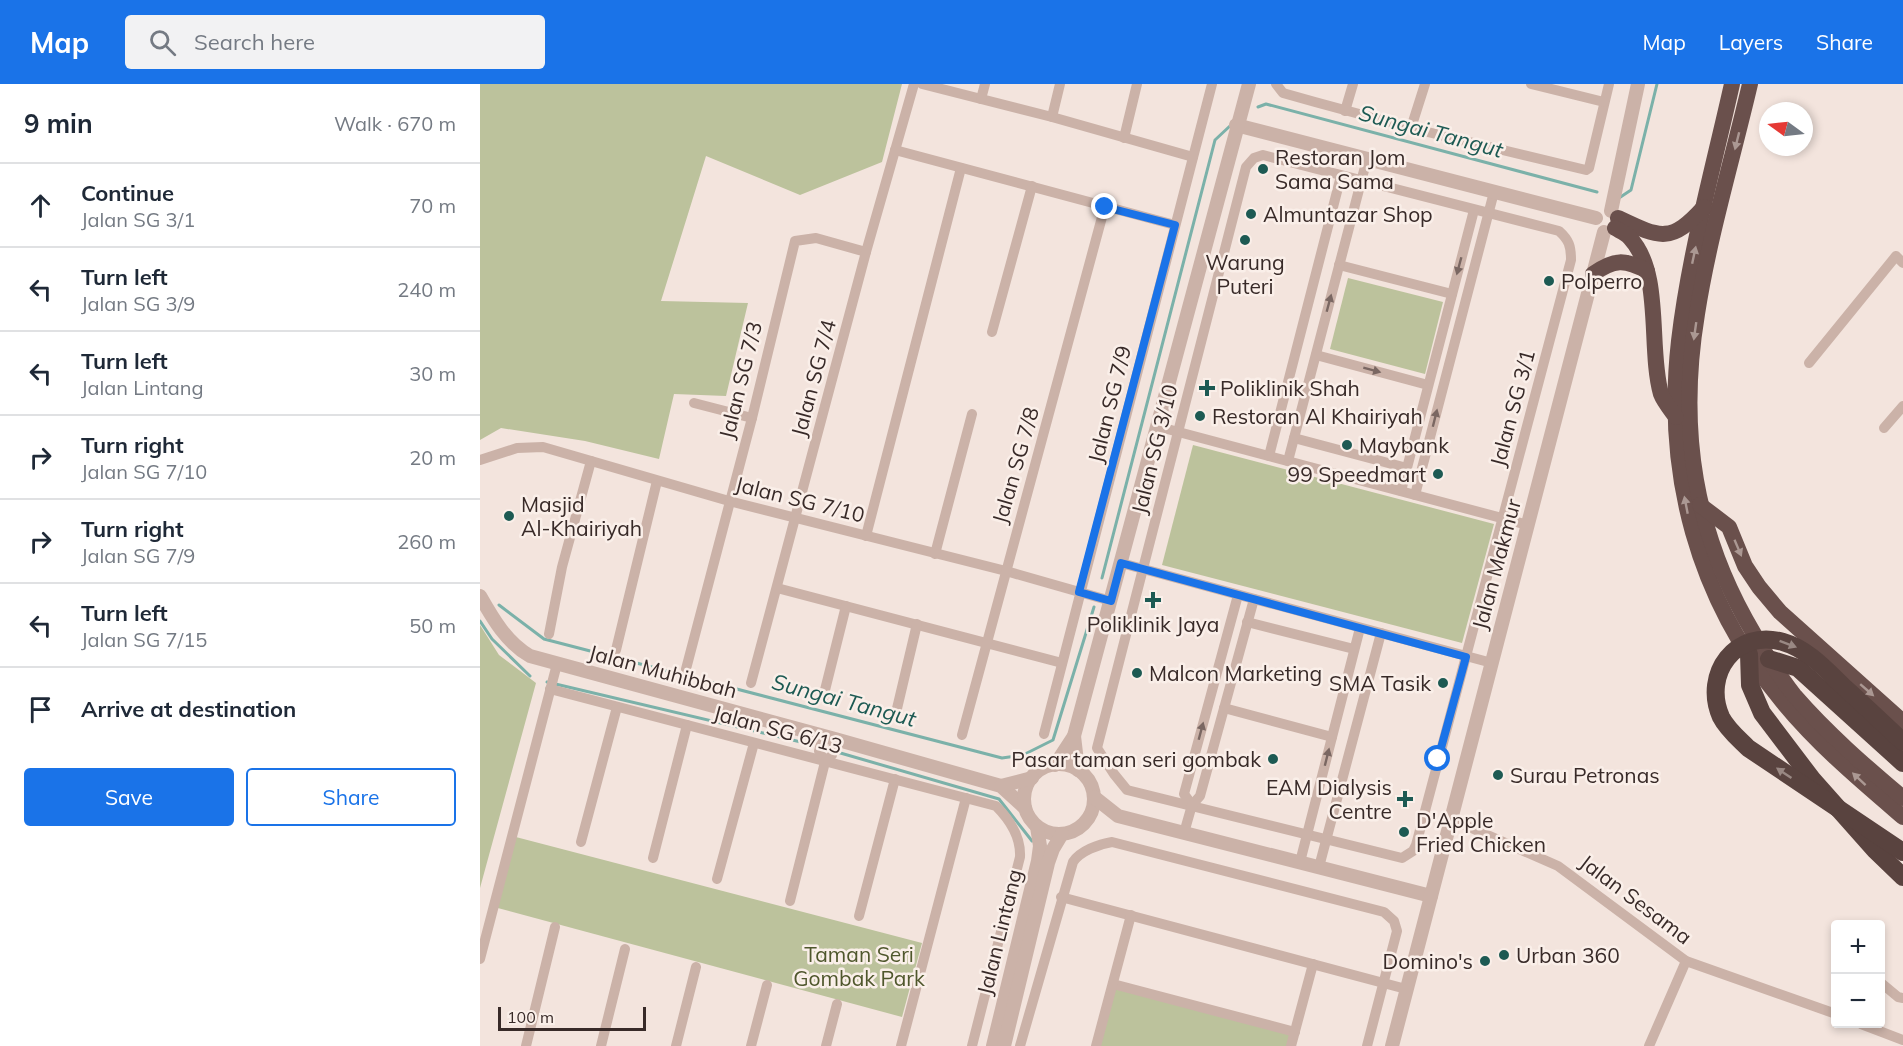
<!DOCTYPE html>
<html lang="en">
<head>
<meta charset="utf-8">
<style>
	:root { --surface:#fff; --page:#f2f2f3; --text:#1f2937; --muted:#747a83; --line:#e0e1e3; --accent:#1a73e8 }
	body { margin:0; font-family:Mulish,sans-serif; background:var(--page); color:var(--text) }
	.controls { position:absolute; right:18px; bottom:18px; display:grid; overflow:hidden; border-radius:6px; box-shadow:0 3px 9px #0003 }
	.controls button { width:54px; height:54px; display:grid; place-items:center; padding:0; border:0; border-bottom:2px solid var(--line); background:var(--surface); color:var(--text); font:30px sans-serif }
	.compass { position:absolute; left:1279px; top:18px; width:54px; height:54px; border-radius:50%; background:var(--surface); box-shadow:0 3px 9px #0003; rotate:285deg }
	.scale { position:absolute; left:18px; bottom:15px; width:148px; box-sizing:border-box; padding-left:6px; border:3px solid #382a28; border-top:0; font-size:16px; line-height:21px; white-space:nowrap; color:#382a28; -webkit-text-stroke:4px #faefe9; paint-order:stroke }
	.stop { position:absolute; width:18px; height:18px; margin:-14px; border:4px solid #1a73e8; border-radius:50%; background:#fff }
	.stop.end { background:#1a73e8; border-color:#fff; box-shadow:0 2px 6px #0008 }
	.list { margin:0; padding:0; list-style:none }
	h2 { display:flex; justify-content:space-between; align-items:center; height:78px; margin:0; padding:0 24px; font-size:26px }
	h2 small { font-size:20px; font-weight:400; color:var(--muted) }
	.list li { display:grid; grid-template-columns:39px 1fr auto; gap:18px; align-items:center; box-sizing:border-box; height:84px; padding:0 24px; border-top:2px solid var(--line) }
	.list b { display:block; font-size:22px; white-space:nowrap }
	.list p { margin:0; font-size:20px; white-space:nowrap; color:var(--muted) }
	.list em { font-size:20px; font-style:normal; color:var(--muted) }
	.actions { display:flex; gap:12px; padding:18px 24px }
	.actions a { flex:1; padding:14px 0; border:2px solid var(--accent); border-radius:6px; text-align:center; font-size:21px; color:var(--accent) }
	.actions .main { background:var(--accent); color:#fff }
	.icon { flex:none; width:33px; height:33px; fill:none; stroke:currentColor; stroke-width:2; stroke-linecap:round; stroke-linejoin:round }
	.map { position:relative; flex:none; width:1423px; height:962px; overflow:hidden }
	header { display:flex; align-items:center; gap:36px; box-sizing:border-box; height:84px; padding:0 30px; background:var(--accent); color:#fff }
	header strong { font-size:28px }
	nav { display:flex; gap:33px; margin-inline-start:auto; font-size:21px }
	.search { width:420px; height:54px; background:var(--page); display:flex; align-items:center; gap:15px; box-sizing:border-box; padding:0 21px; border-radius:6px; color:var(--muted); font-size:22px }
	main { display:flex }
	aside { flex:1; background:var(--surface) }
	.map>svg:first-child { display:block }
	.green { fill:#bcc29c }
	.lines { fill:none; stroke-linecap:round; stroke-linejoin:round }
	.stream { stroke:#7bb1a9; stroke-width:3 }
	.minor { stroke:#cbb2a8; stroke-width:10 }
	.tertiary { stroke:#cbb2a8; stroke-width:14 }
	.trunk { stroke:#6a504c; stroke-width:16 }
	.motorway { stroke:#59433f; stroke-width:18 }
	.motorway-bridge { stroke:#59433f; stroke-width:18 }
	.oneway { fill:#ab9893 }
	.oneway2 { fill:#7a6762 }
	.oneway3 { fill:#998883 }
	.route { stroke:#1a73e8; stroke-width:8 }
	.poi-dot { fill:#1d5a53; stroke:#faefe9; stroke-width:2 }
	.labels { text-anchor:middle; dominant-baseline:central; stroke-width:5; stroke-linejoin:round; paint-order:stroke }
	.poi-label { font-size:21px; fill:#382a28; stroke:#faefe9; text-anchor:start }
	.street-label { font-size:21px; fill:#382a28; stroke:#faefe9 }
	.park-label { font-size:21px; fill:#4f572c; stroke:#faefe9 }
	.water-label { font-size:22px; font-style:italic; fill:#1d5a53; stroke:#faefe9 }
</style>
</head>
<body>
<header>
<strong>Map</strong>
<div class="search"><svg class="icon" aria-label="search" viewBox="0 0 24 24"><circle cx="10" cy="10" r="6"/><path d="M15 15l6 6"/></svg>Search here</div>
<nav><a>Map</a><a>Layers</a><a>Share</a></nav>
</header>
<main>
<aside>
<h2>9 min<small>Walk · 670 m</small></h2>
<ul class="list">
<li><svg class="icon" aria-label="ahead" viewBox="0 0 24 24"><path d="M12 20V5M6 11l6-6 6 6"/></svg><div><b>Continue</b><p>Jalan SG 3/1</p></div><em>70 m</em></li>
<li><svg class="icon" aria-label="left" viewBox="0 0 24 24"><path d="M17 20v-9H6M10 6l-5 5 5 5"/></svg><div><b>Turn left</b><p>Jalan SG 3/9</p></div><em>240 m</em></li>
<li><svg class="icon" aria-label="left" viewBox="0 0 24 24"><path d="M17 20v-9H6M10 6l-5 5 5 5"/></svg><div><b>Turn left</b><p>Jalan Lintang</p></div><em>30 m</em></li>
<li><svg class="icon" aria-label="right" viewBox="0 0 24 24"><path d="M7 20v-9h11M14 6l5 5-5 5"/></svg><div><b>Turn right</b><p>Jalan SG 7/10</p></div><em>20 m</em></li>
<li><svg class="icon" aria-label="right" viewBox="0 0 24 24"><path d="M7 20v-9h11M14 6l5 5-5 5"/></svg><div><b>Turn right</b><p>Jalan SG 7/9</p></div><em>260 m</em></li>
<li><svg class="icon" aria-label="left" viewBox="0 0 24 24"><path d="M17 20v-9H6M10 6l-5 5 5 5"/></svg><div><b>Turn left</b><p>Jalan SG 7/15</p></div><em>50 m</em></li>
<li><svg class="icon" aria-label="arrive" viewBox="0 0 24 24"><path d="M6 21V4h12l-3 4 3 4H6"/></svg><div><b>Arrive at destination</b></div></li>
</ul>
<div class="actions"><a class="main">Save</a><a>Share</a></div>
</aside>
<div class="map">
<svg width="1423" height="962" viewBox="0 0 1423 962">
	<rect width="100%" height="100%" fill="#f3e4dd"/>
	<g class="green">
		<polygon points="0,0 422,0 402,78 320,111 226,72 181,217 268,219 246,312 194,310 179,375 105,357 21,344 0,356"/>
		<polygon points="868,194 963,218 945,290 850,265"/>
		<polygon points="713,361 1014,440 982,559 682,481"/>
		<polygon points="0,541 19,571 56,599 0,804"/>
		<polygon points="32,752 442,859 422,933 14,823"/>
		<polygon points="633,900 815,948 811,962 616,962"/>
	</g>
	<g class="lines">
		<g class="stream">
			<polyline points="778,23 786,20 1117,108"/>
			<polyline points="1139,114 1151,106 1177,0"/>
			<polyline points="622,494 735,56 751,41"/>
			<polyline points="19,521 64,555 522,674 543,671 573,656 614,523"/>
			<polyline points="0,537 12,555 50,592"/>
			<polyline points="67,598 325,659"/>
			<polyline points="357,668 519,715 552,757"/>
		</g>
		<g class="minor">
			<polyline points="442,0 572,33 713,73"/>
			<polyline points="796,0 803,9 835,18 931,44 1106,86 1109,84 1129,0"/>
			<polyline points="1051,0 1124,18"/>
			<polyline points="501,15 505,0"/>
			<polyline points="865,27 873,0"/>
			<polyline points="572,33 580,0"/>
			<polyline points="931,44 945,0"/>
			<polyline points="644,54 657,0"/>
			<polyline points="415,66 695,141"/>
			<path d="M 783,71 L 1079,147 C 1089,156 1091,162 1091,176 L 936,761 L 933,767 L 922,774 L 647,706 L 634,690 L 617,664 L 766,83 L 774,74 Z"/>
			<polyline points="859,181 972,210"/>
			<polyline points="512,248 552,102"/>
			<polyline points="836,271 948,301"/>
			<polyline points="1329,279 1416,172 1423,179"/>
			<polyline points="214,319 272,334"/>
			<polyline points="676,342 1048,441"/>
			<polyline points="1404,344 1423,322"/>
			<polyline points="814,354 927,384"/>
			<polyline points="789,372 861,92"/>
			<polyline points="0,376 37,364 63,363 249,417 526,487 631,517"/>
			<polyline points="808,377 887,75"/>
			<polyline points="921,407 994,126"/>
			<polyline points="935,411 1014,108"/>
			<polyline points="386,452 481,84"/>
			<polyline points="455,470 492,330"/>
			<polyline points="641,479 1012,579"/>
			<polyline points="297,504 582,579"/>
			<polyline points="767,538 874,565"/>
			<polyline points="69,550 82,483 111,377"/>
			<polyline points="136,566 177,397"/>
			<polyline points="206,585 272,334 315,157 336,154 386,168"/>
			<polyline points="271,599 386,168 434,0"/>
			<path d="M 70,605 L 516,722 C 530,736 541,753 540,773 L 492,962"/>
			<polyline points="343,614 366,522"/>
			<polyline points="744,624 852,653"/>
			<polyline points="415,633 437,540"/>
			<polyline points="564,650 732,0"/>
			<polyline points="482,651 625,122"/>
			<polyline points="343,652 339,667 345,678"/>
			<polyline points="712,721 704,710 758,511"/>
			<polyline points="971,735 1078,782 1206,877 1356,930"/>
			<polyline points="704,749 712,721 720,712 774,515"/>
			<polyline points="101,758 137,623"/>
			<polyline points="173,774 207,641"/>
			<polyline points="820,778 880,544"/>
			<polyline points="839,783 901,549"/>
			<polyline points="237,795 274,659"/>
			<polyline points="581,813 926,905"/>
			<polyline points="310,817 345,678 352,671 355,655"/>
			<polyline points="379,832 415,695"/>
			<polyline points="0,875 77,580"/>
			<polyline points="1400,898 1418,913 1423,914"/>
			<polyline points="633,900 815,948"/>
			<polyline points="1381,940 1423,956"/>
			<polyline points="46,962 75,843"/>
			<polyline points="121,962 145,865"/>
			<polyline points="196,962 216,883"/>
			<polyline points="271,962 287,901"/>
			<polyline points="346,962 357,920"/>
			<polyline points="421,962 486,714"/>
			<path d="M 540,962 L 593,778 C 600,767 619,760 632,758 L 904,828 L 914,837 L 917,847 L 887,962"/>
			<polyline points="616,962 651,831"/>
			<polyline points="811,962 833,880"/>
			<polyline points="1169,962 1206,877"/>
		</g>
		<g class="tertiary">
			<polyline points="756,41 1116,134"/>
			<polyline points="1131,127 1158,0"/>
			<path d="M 0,512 C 13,535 27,559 50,572 L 355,655 L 521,702 L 545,724"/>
			<polyline points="594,652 598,686"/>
			<circle cx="579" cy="715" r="35"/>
			<polyline points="575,681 594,652 769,0"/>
			<polyline points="521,702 552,694"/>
			<polyline points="614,713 638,732 951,812"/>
			<polyline points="513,962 558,777 560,762 557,743"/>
			<polyline points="524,962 568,779 573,765 582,750"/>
			<polyline points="912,962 1124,148"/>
		</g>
		<g class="trunk">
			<path d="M 1252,0 C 1233,85 1209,171 1199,257 C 1184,390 1217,514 1302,617 C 1337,660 1381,697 1423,733"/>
			<path d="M 1270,0 C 1252,77 1229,153 1217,230 C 1198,345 1214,450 1274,550 C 1286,571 1299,592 1314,611 C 1347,649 1385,682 1423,714"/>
			<path d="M 1138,134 C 1180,154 1191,160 1224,123"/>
			<path d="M 1135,144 C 1140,147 1146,149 1150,154 C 1183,189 1168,264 1181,310 C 1184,318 1191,326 1196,333"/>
			<path d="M 1113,190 C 1134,175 1145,175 1167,187"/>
			<polyline points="1220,421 1249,443 1265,482 1279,503 1300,528 1423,638"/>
		</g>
		<g class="motorway">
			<polyline points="1269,570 1270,601 1282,629 1332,695 1395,766 1423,793"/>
			<polyline points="1289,575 1318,584 1423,679"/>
		</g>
		<path class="motorway-bridge" d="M 1423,658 C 1404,640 1385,622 1365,604 C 1347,587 1328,565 1303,558 C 1256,544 1222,590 1241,633 C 1247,645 1258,654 1268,664 L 1423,768"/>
	</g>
	<defs><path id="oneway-solid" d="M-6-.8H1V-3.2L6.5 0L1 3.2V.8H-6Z" transform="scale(1.5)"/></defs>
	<g class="oneway">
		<use href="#oneway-solid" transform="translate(1257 57) rotate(104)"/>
		<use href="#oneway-solid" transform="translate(1214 171) rotate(-78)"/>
		<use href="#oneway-solid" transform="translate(1215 247) rotate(98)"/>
		<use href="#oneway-solid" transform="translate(1206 421) rotate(-101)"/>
		<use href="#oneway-solid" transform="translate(1258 464) rotate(67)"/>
		<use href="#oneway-solid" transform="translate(1387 606) rotate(41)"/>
		<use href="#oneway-solid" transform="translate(1379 695) rotate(-137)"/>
	</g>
	<g class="oneway2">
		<use href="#oneway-solid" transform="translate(979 182) rotate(105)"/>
		<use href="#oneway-solid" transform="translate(849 219) rotate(-75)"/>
		<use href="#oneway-solid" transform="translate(892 286) rotate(15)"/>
		<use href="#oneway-solid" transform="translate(955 334) rotate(-76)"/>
		<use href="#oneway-solid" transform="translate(721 647) rotate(-75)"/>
		<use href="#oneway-solid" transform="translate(847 673) rotate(-76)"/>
	</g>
	<g class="oneway3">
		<use href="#oneway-solid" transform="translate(1308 560) rotate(21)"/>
		<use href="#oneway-solid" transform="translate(1304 689) rotate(-146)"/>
	</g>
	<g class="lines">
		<polyline class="route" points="625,123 695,141 599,508 631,517 641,479 986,573 958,675"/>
	</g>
	<g class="poi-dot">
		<circle cx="783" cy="85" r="6"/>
		<circle cx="771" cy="130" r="6"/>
		<circle cx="765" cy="156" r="6"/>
		<circle cx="1069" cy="197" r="6"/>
		<path d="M724 295h6v6h6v6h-6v6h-6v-6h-6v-6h6z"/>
		<circle cx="720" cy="332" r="6"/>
		<circle cx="867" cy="361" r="6"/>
		<circle cx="958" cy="390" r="6"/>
		<circle cx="29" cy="432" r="6"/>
		<path d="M670 507h6v6h6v6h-6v6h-6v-6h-6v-6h6z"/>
		<circle cx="657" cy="589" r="6"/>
		<circle cx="963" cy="599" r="6"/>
		<circle cx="793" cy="675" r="6"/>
		<circle cx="1018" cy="691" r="6"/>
		<path d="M922 706h6v6h6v6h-6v6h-6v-6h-6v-6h6z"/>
		<circle cx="924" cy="748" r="6"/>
		<circle cx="1024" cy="871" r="6"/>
		<circle cx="1005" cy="877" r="6"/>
	</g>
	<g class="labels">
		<g class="poi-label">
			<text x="795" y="73">Restoran Jom<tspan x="795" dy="24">Sama Sama</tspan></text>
			<text x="783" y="130">Almuntazar Shop</text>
			<text x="765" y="178" text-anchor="middle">Warung<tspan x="765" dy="24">Puteri</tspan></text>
			<text x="1081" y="197">Polperro</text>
			<text x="740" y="304">Poliklinik Shah</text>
			<text x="732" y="332">Restoran Al Khairiyah</text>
			<text x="879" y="361">Maybank</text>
			<text x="946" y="390" text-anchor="end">99 Speedmart</text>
			<text x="41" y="420">Masjid<tspan x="41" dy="24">Al-Khairiyah</tspan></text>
			<text x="673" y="540" text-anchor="middle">Poliklinik Jaya</text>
			<text x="669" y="589">Malcon Marketing</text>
			<text x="951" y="599" text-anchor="end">SMA Tasik</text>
			<text x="781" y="675" text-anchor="end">Pasar taman seri gombak</text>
			<text x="1030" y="691">Surau Petronas</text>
			<text x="912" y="703" text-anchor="end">EAM Dialysis<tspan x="912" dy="24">Centre</tspan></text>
			<text x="936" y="736">D'Apple<tspan x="936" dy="24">Fried Chicken</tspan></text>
			<text x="1036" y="871">Urban 360</text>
			<text x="993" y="877" text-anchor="end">Domino's</text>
		</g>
		<g class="street-label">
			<text transform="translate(333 294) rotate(-75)">Jalan SG 7/4</text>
			<text transform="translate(260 296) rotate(-76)">Jalan SG 7/3</text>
			<text transform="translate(629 320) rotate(-76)">Jalan SG 7/9</text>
			<text transform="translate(1032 324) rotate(-75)">Jalan SG 3/1</text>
			<text transform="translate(674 365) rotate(-76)">Jalan SG 3/10</text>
			<text transform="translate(535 381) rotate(-74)">Jalan SG 7/8</text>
			<text transform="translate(320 415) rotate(14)">Jalan SG 7/10</text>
			<text transform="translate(1016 480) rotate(-75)">Jalan Makmur</text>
			<text transform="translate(183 587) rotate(15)">Jalan Muhibbah</text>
			<text transform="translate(298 645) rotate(15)">Jalan SG 6/13</text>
			<text transform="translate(1156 815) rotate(37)">Jalan Sesama</text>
			<text transform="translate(519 848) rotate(-76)">Jalan Lintang</text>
		</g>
		<g class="park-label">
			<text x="379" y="870">Taman Seri<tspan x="379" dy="24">Gombak Park</tspan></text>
		</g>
		<g class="water-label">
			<text transform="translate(951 47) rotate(15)">Sungai Tangut</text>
			<text transform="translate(364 616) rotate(15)">Sungai Tangut</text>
		</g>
	</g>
</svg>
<div class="controls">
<button>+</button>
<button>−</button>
</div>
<svg class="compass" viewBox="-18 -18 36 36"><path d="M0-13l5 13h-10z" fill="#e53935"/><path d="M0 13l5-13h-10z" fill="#747a83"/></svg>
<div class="scale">100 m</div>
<div class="stop" style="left:958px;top:675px"></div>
<div class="stop end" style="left:625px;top:123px"></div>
</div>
</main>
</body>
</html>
